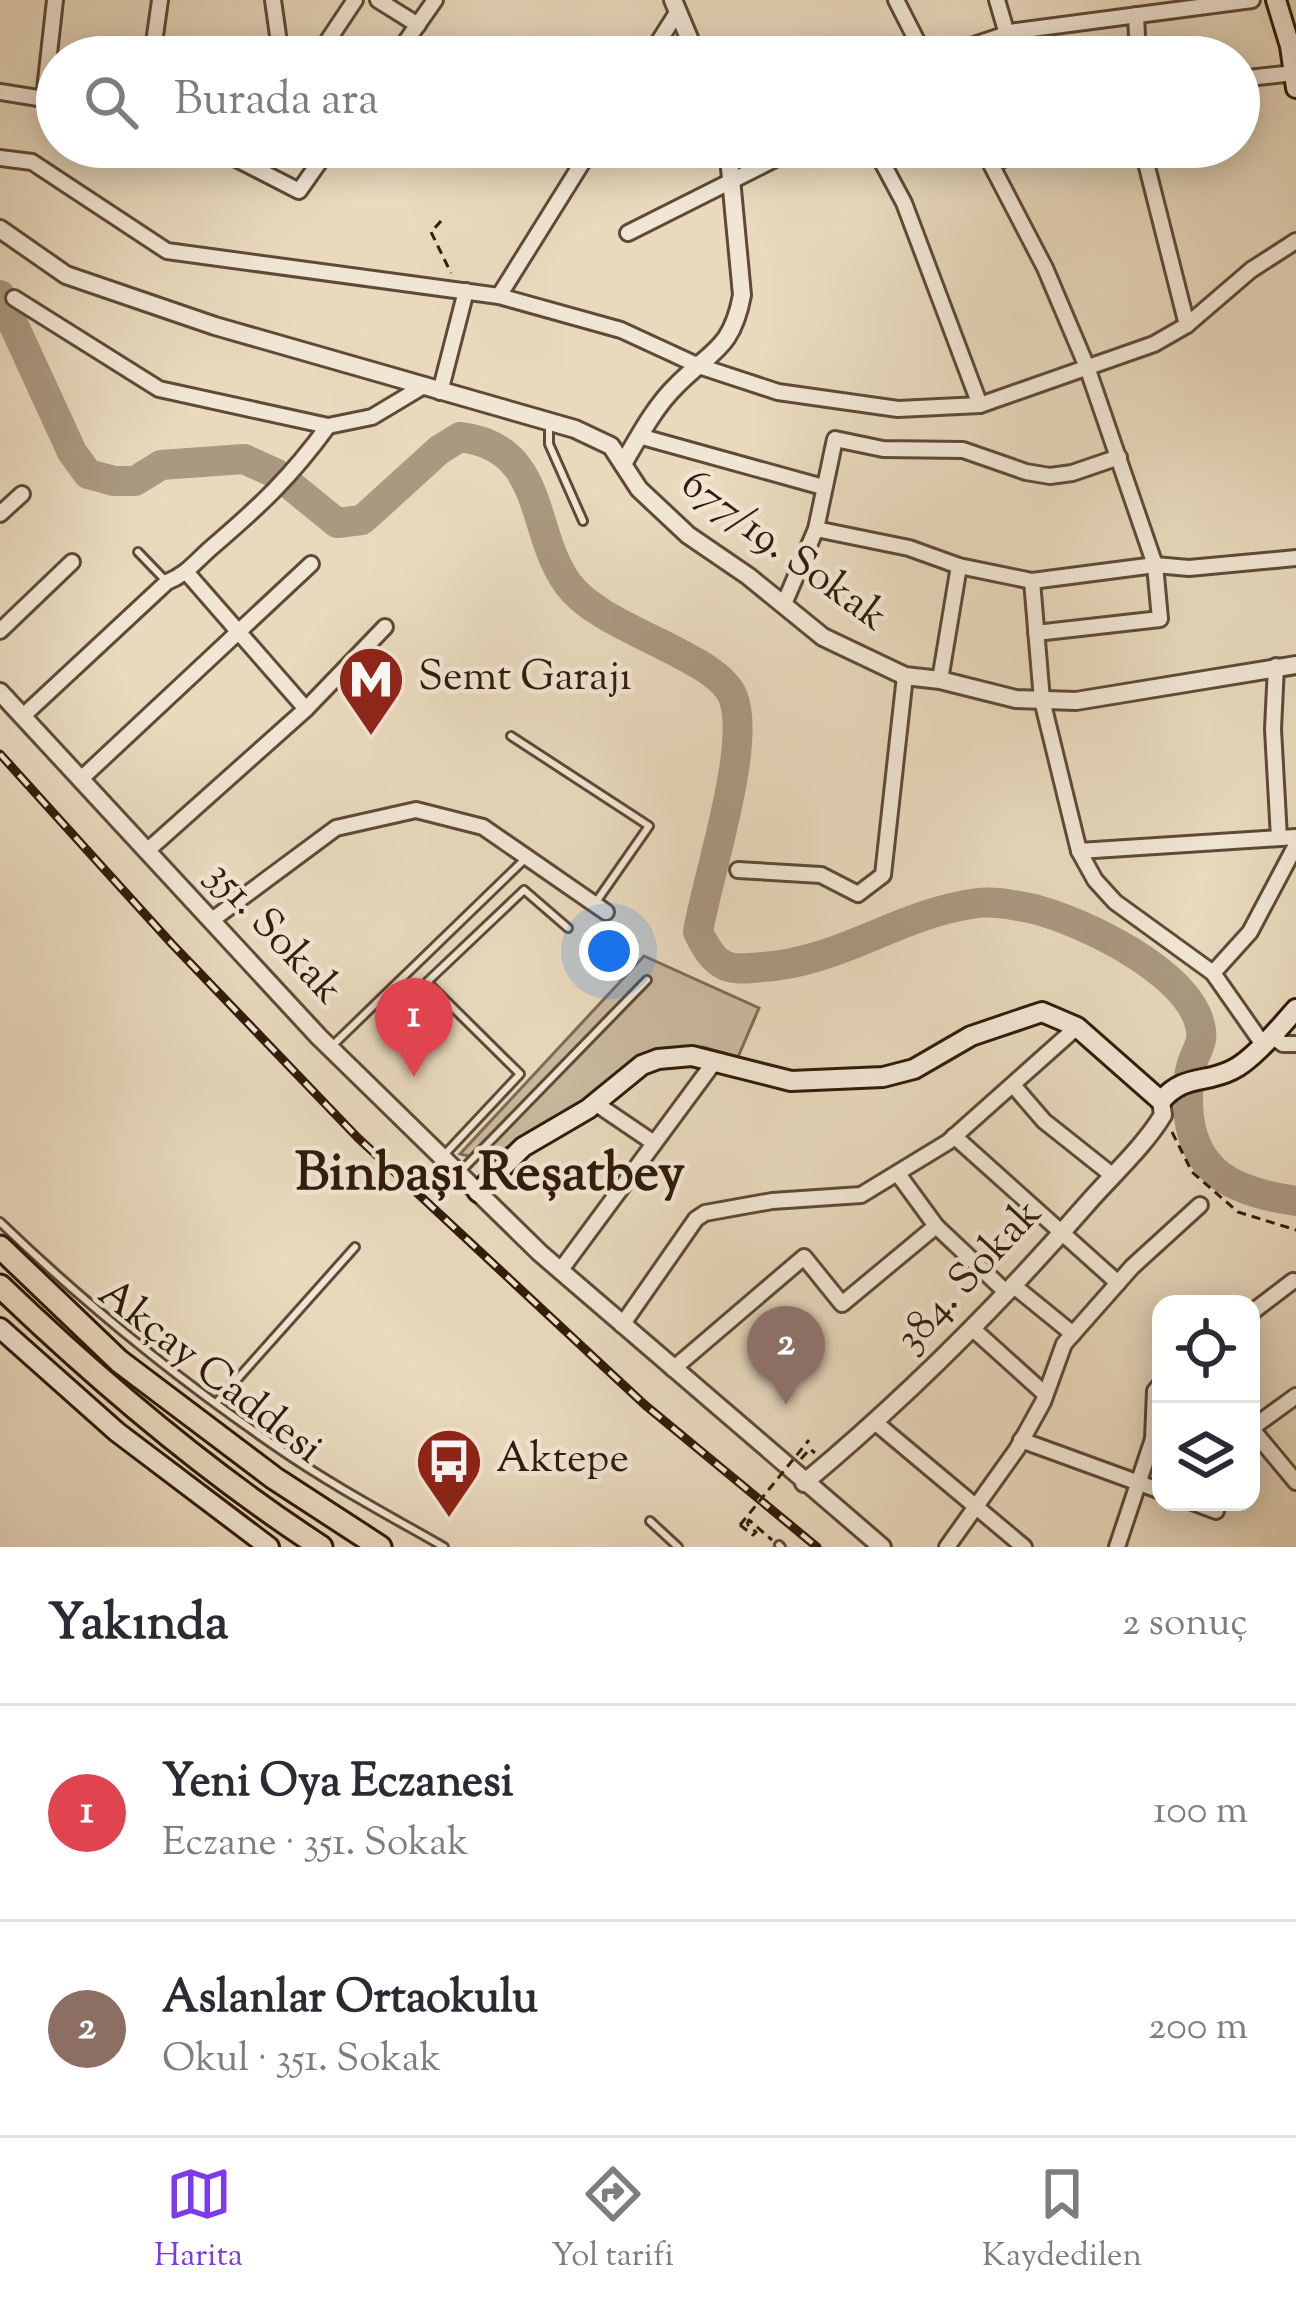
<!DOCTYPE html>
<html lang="tr">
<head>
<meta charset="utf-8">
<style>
	:root { --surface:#fff; --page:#f2f2f3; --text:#2b2b33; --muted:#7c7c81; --line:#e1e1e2; --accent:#7c3aed }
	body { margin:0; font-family:"Sorts Mill Goudy",serif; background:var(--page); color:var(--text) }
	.controls { position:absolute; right:36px; bottom:36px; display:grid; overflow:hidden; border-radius:24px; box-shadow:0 6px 30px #0003 }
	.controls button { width:108px; height:108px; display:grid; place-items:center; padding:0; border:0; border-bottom:3px solid var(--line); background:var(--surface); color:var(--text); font:60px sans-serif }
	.you { position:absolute; left:609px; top:951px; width:42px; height:42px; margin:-30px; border:9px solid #fff; border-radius:50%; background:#1a73e8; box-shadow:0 0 0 18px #1a73e833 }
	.badge { display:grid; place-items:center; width:78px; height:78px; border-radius:50%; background:var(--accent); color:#fff; font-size:39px; font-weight:700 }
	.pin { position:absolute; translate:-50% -99px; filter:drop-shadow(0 3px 6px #0008) }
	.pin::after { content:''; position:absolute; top:63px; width:42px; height:36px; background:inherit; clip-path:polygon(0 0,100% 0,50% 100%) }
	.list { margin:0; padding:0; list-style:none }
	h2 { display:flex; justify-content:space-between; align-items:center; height:156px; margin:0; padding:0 48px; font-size:51px }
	h2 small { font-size:39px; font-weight:400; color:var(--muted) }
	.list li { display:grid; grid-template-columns:78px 1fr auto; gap:36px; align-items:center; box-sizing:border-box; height:216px; padding:0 48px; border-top:3px solid var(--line) }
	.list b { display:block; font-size:45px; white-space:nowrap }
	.list p { margin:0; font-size:39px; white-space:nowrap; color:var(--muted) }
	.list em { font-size:39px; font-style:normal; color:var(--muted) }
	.icon { flex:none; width:66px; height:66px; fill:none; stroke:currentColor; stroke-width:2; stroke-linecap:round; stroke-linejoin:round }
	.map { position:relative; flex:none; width:1296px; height:1547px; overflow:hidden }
	.search { position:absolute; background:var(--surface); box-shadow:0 6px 30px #0003; left:36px; right:36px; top:36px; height:132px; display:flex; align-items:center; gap:30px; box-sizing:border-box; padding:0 42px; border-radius:66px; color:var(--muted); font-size:45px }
	.sheet { height:588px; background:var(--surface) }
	nav { display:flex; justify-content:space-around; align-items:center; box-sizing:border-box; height:168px; border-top:3px solid var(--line); background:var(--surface); font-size:33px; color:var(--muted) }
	nav a { display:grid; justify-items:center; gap:6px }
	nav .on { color:var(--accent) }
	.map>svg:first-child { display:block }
	.green { fill:#cab99f; stroke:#7e6a54; stroke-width:3 }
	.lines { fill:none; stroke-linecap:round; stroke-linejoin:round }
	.river { stroke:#aa9880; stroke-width:30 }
	.service-casing { stroke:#5f4a37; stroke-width:12 }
	.minor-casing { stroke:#5f4a37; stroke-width:20 }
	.tertiary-casing { stroke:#5f4a37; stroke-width:22 }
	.secondary-casing { stroke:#311b0a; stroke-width:24 }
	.trunk-casing { stroke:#311b0a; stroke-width:27 }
	.path { stroke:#311b0a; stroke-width:3; stroke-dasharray:9 6; stroke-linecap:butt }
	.service { stroke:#f1e6d4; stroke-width:6 }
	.minor { stroke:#f1e6d4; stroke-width:14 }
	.tertiary { stroke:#f1e6d4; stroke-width:16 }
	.secondary { stroke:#f1e6d4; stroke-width:18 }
	.trunk { stroke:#e9d9bd; stroke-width:21 }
	.rail-casing { stroke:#311b0a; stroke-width:9 }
	.rail { stroke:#f1e6d4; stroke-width:4.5; stroke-dasharray:14; stroke-linecap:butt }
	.path-bridge { stroke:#311b0a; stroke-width:3; stroke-dasharray:9 6; stroke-linecap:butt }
	.labels { text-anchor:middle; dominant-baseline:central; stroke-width:9; stroke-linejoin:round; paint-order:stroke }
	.street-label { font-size:42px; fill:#311b0a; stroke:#f1e6d4 }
	.poi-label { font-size:42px; fill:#311b0a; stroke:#f1e6d4; text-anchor:start }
	.district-label { font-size:54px; font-weight:bold; fill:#311b0a; stroke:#f1e6d4 }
</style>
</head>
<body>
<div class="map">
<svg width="1296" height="1547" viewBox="0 0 1296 1547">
	<rect width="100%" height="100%" fill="#e9d9bd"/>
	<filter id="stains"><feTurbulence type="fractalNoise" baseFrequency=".00167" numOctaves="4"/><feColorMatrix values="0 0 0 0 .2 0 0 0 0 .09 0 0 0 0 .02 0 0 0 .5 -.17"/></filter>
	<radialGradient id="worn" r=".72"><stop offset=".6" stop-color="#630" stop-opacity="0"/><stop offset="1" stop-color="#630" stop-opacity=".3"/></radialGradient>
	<polygon class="green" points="644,956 759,1008 738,1057 703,1047 636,1057 581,1105 527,1133 488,1161 460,1154"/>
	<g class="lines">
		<path class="river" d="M 0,295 L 72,452 L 88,474 L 114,481 L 135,481 L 161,465 L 244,459 L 277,474 L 337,523 L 362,520 L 439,450 L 460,437 C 547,447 529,531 568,584 C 601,630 717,655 733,697 C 752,745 707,877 698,932 C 705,946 712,960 726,966 C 736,970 752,968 762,967 C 837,963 898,915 971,904 C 992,900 1014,905 1034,909 C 1084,922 1187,971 1200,1025 C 1205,1043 1195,1051 1191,1067 C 1188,1078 1188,1092 1188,1104 C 1190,1173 1234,1192 1296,1201"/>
		<defs>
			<g id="service">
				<polyline points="549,424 549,444 583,521"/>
				<polyline points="138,552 165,580"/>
				<polyline points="511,736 649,826 596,902"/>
				<polyline points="333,1045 526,858"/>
				<polyline points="445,1154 520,1074 427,982 524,890 568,928"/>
				<polyline points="462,1170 647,980"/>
				<path d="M 0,1222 C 86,1305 179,1380 278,1448 C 330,1484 388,1515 444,1547"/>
				<polyline points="216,1403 355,1247"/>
				<polyline points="650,1521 678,1547"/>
				<polyline points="779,1545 781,1547"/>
			</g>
			<g id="minor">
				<polyline points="273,0 281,57"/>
				<polyline points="378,0 418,25"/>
				<polyline points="896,0 925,57"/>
				<polyline points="997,0 1007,34"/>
				<polyline points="1136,15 1138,57"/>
				<polyline points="152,57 160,0"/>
				<polyline points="317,57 355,0"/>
				<polyline points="395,57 435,0"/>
				<polyline points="649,57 678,11"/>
				<polyline points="938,57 1016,31 1252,0"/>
				<polyline points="1239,79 1294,73"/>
				<polyline points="0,92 57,101"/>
				<polyline points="44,99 55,0"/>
				<polyline points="213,147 299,191 330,147"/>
				<polyline points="874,147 904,203 980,405"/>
				<polyline points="982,147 1045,268 1087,367 1155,565 1160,619 1036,633"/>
				<polyline points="1142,147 1187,325"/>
				<polyline points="0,158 32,162 167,251 499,296 621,330 699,366 778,392 898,409 980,405 1154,344 1187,325 1251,270 1296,241"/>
				<polyline points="993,164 1027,147"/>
				<polyline points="628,233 799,147"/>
				<polyline points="499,296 592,147"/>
				<polyline points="14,298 159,389 328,426 372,417 422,387"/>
				<polyline points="440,392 466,291"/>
				<polyline points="639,436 823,487"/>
				<polyline points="0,514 22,494"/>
				<polyline points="816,529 909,548 959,566 1032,581 1155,565 1189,568 1296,558"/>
				<polyline points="1032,581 1042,700 1079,851 1095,880 1115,902 1213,973 1262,1043"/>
				<polyline points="784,604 816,529 835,439 883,449 963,450 1026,472 1050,476 1072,473 1119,457"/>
				<polyline points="0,631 72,562"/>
				<polyline points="1276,666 1273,729 1279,838"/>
				<polyline points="940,680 959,566"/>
				<polyline points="306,709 385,627"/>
				<path d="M 23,716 L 167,582 C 187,574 195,562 211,548 C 260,506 290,478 328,426"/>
				<polyline points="82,778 311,564"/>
				<polyline points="148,850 306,709 188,574"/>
				<polyline points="1079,851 1296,837"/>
				<polyline points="738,870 821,875 858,894 883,875 905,676"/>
				<polyline points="212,920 336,828 416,810 483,827 606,912"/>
				<polyline points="1213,973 1250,932 1296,845"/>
				<polyline points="1273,1037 1283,1044 1296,1044"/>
				<polyline points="1013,1085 1044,1121 1112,1175"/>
				<polyline points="595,1103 654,1143"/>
				<polyline points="954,1136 1118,1283"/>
				<polyline points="898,1174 936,1226 1007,1293"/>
				<polyline points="560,1271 715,1061"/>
				<polyline points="1014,1286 1073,1334"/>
				<polyline points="1251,1313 1293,1281"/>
				<polyline points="622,1325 696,1219 705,1213 772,1201 861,1195 948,1142 1077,1027"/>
				<polyline points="973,1329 1045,1394"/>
				<polyline points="673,1369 804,1257 842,1304 936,1226"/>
				<polyline points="876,1423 1024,1547"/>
				<polyline points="1251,1428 1296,1482"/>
				<polyline points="1252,1428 1296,1396"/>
				<polyline points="1021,1440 1161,1491"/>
				<polyline points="1192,1502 1216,1511"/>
				<polyline points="947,1547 1017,1449 1043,1402 1064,1344 1132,1267 1200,1205"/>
				<polyline points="1117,1547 1153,1439 1155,1391 1161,1384"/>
			</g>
			<g id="tertiary">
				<polyline points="673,0 697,57"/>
				<polyline points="0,229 66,275 215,326 575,429 611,446 639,489 688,535 748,576 823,637 905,676 940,680 1016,699 1076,701 1296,665"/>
				<path d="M 623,464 C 638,438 655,406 677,385 C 712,350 732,349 742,295 L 728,147"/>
				<polyline points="0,692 319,1037 540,1253 882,1547"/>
				<path d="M 804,1483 C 906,1398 998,1306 1086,1205 C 1112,1175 1142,1149 1163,1115 L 1161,1101"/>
			</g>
			<g id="secondary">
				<polyline points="1276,0 1290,46 1296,88"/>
				<path d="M 478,1192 L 523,1147 L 588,1109 L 642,1065 L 658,1059 L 692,1056 L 791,1081 L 883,1077 L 914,1069 L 971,1036 L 1042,1012 L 1077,1027 L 1161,1101 C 1184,1074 1204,1084 1232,1070 C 1253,1060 1280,1027 1296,1009"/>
				<polyline points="0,1328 117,1432 269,1547"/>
			</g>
			<g id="trunk">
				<polyline points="0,1247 119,1361 274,1478 380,1547"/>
				<path d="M 0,1286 C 99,1381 206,1472 321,1547"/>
			</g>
		</defs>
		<use href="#service" class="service-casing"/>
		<use href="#minor" class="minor-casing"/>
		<use href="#tertiary" class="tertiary-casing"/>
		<use href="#secondary" class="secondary-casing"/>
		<use href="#trunk" class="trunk-casing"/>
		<g class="path">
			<polyline points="441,221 431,232 451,273"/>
			<polyline points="1172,1132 1192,1172 1238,1212 1296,1230"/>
			<polyline points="801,1459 810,1449 815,1453"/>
			<polyline points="747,1524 749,1520 772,1540"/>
			<polyline points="740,1525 753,1535 756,1532 747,1524"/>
		</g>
		<use href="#service" class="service"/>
		<use href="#minor" class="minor"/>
		<use href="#tertiary" class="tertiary"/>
		<use href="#secondary" class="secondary"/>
		<use href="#trunk" class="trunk"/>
		<defs>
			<polyline id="rail" points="0,754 172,944 358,1138 645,1405 817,1547"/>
		</defs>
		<use href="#rail" class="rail-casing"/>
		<use href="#rail" class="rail"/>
		<polyline class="path-bridge" points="740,1525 809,1440"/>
	</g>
	<defs>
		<symbol id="metro-pin" viewBox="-11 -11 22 30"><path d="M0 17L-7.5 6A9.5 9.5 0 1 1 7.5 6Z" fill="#8f2418" stroke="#f1e6d4"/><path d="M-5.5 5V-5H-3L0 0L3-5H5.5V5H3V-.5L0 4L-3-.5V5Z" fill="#fff"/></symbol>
		<symbol id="bus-pin" viewBox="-11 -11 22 30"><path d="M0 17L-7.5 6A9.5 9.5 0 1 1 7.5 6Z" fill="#8f2418" stroke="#f1e6d4"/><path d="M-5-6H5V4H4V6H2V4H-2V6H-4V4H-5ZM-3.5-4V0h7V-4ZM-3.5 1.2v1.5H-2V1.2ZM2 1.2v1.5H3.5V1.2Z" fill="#fff"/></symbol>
	</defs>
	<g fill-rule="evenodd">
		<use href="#metro-pin" x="333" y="641" width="76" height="104"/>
		<use href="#bus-pin" x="411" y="1423" width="76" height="104"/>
	</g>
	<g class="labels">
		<g class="street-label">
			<text transform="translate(783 552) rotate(36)">677/19. Sokak</text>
			<text transform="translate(273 934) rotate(47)">351. Sokak</text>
			<text transform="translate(970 1277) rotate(-47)">384. Sokak</text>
			<text transform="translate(209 1373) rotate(38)">Akçay Caddesi</text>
		</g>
		<g class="poi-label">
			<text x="418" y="679">Semt Garajı</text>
			<text x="496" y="1461">Aktepe</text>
		</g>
		<g class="district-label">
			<text x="490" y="1176">Binbaşı Reşatbey</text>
		</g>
	</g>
	<rect width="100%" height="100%" filter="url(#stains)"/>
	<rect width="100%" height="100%" fill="url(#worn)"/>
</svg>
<div class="controls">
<button><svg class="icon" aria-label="locate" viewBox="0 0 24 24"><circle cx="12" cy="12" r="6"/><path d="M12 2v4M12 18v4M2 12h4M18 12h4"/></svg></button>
<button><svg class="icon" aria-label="layers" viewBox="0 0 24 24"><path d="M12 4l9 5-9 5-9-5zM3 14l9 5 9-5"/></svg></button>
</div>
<div class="you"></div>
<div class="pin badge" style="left:414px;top:1077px;background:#e0444e">1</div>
<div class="pin badge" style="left:786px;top:1405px;background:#8d6e63">2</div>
<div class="search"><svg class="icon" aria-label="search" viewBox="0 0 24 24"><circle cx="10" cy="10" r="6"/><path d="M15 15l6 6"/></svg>Burada ara</div>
</div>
<section class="sheet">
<h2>Yakında<small>2 sonuç</small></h2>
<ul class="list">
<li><span class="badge" style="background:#e0444e">1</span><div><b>Yeni Oya Eczanesi</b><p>Eczane · 351. Sokak</p></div><em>100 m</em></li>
<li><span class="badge" style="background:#8d6e63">2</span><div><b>Aslanlar Ortaokulu</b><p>Okul · 351. Sokak</p></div><em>200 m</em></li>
</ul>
</section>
<nav>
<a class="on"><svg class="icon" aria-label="map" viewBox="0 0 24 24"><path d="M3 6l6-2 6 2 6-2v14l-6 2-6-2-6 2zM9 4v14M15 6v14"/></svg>Harita</a>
<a><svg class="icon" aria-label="directions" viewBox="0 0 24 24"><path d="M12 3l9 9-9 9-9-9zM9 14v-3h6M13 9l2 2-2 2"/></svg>Yol tarifi</a>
<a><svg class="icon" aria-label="saved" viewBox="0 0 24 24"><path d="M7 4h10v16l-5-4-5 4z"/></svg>Kaydedilen</a>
</nav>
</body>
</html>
